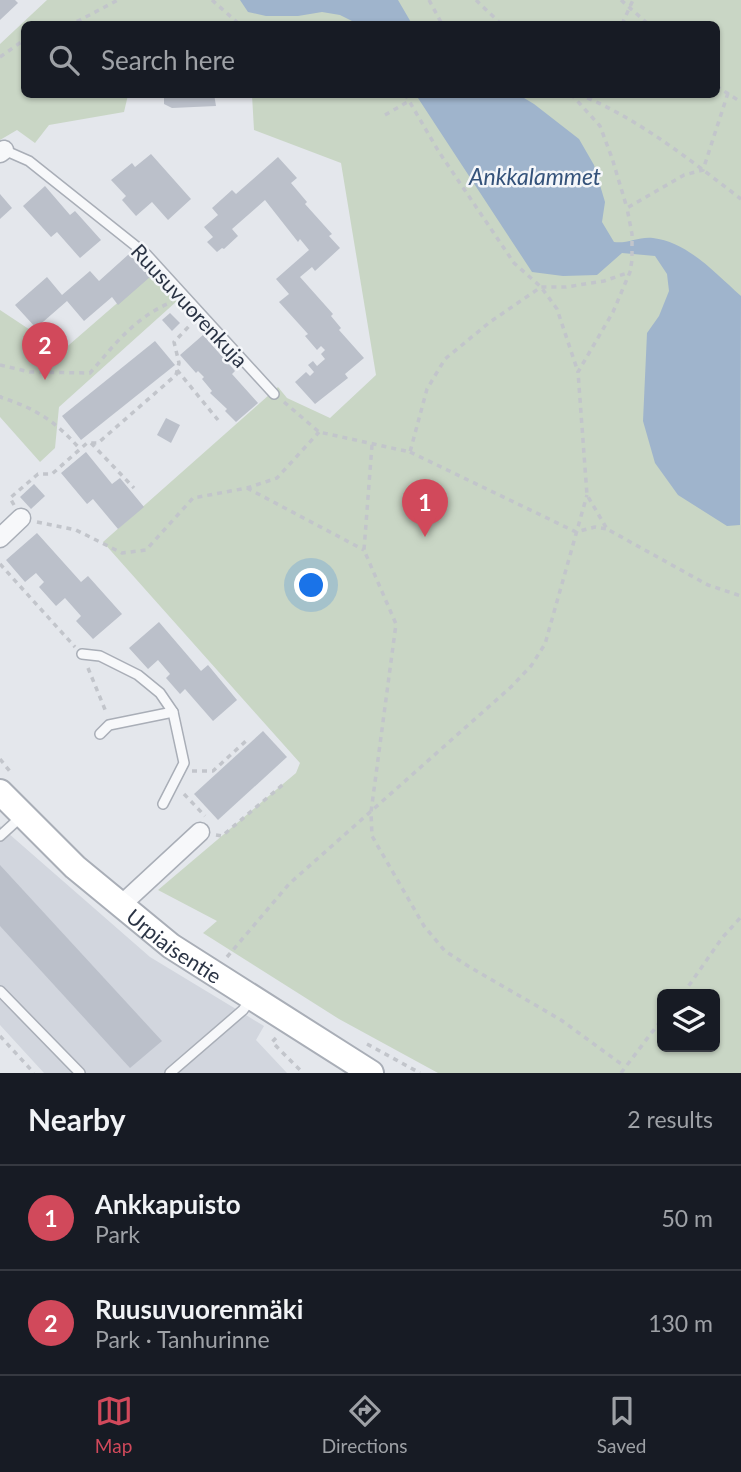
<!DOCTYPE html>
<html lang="en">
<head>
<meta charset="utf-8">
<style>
	:root { --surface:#171b24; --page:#20242c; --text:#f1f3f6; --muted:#9ea1a6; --line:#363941; --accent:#d1495b }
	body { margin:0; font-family:Lato,sans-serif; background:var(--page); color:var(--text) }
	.controls { position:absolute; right:21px; bottom:21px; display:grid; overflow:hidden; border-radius:10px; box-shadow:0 2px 5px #0004 }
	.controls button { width:63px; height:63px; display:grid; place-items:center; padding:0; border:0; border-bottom:2px solid var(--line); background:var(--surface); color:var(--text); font:35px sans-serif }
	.you { position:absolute; left:312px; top:586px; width:24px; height:24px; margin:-18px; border:5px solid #fff; border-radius:50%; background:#1a73e8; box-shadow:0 0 0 10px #1a73e833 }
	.badge { display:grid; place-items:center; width:46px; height:46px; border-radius:50%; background:var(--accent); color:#fff; font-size:23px; font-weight:700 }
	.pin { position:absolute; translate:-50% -58px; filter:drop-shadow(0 2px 4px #0008) }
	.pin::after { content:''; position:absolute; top:37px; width:24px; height:21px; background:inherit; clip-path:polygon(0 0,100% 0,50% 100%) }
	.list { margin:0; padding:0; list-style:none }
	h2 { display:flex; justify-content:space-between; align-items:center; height:91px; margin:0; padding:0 28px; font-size:30px }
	h2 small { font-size:23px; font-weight:400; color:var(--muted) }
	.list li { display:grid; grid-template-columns:46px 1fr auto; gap:21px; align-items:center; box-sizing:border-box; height:105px; padding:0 28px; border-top:2px solid var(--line) }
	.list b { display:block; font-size:26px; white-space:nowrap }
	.list p { margin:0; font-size:23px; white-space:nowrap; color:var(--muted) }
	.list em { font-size:23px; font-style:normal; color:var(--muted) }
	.icon { flex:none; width:38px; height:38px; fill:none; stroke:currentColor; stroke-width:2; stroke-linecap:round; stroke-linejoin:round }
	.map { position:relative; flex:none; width:741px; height:1073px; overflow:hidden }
	.search { position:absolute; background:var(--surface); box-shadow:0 2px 5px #0004; left:21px; right:21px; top:21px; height:77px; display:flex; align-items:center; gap:18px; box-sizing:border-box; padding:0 24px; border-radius:10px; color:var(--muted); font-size:26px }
	.sheet { height:301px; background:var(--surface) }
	nav { display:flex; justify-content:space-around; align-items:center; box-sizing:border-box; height:98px; border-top:2px solid var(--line); background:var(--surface); font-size:19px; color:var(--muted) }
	nav a { display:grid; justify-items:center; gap:4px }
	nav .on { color:var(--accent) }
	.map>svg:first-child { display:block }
	.built { fill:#d2d6de }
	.green { fill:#c9d6c5; fill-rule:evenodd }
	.water { fill:#9fb4cc }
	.building { fill:#bbc0ca }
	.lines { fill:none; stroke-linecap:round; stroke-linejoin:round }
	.service-casing { stroke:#a9aeb7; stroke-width:12 }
	.minor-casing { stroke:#a9aeb7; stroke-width:21 }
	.secondary-casing { stroke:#a9aeb7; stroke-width:28 }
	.path { stroke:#c2c5cb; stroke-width:3.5; stroke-dasharray:5 5; stroke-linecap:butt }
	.service { stroke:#f7f8fa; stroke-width:9 }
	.minor { stroke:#f7f8fa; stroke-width:18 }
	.secondary { stroke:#fff; stroke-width:24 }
	.labels { text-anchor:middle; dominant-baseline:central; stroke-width:5; stroke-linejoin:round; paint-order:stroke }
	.street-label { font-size:21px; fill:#2b3445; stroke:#f4f6f9 }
	.water-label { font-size:23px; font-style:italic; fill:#34527a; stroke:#f4f6f9 }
</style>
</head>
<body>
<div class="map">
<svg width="741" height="1073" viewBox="0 0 741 1073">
	<rect width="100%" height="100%" fill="#e4e7ec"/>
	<polygon class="built" points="0,826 150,957 264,1026 256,1040 287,1073 44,1073 0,1025"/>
	<g class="green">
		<path d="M 47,0 L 741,0 L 741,1073 L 438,1073 L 339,1019 L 203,933 L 217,921 L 158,890 L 296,773 L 300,763 L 103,542 L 278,387 L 287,398 L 330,418 L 376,375 L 341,163 L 254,130 L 252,95 L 716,94 L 716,24 L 24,24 L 24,94 L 128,95 L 124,112 L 49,125 L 35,143 L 17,130 L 0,140 L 0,44 ZM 662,994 L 715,994 L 715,1047 L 662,1047 Z"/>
		<polygon points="153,272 177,301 59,407 55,448 40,462 0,417 0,310 62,351"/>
	</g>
	<g class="water">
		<polygon points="240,0 398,0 412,24 358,24 340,15 322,12 298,16 266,16 248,12"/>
		<path d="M 416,95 L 519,95 L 534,104 L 579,139 L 594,165 L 605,202 L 602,222 L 614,242 C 627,244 640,236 653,238 C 688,242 716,274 741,296 L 740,525 L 727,526 L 678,495 L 655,463 L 643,421 L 647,333 L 659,316 L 669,291 L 667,274 L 655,256 L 622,253 L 597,275 L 563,276 L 532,272 Z"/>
	</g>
	<g class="building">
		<polygon points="0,0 15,0 18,3 0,20"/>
		<polygon points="164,94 214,94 216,106 172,108 164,104"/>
		<polygon points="151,154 191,199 168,220 152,202 136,216 122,200 126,196 111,180 132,163 135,167"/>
		<polygon points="278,157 297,178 291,183 307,202 305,204 332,234 329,236 340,248 315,271 312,267 300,277 333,314 331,316 341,328 339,330 364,358 345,374 348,378 315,404 295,382 306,372 310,376 314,372 308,365 313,361 317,366 325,359 321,354 325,350 321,346 317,350 305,336 308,334 279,302 289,294 276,279 309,250 300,239 298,242 265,200 232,229 238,236 224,249 222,248 217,252 207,242 213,237 204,227 218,215 212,208 232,190 236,194"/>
		<polygon points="45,186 70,215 75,211 101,240 80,258 57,232 51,237 23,206"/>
		<polygon points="0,194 12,208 0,219"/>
		<polygon points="129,254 150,277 118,305 112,297 84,321 67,301 36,328 15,305 47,277 62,295 90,271 99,281"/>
		<polygon points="170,313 180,323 172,331 162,320"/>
		<polygon points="203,335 235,371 232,374 258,403 236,422 225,411 227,409 210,393 212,391 202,379 204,377 198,371 196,373 180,355"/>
		<polygon points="155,341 175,365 81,440 62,416"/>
		<polygon points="166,418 180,425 171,443 157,435"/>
		<polygon points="86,452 112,484 120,478 144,507 118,529 93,499 87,504 61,473"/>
		<polygon points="34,484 45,496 31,509 20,497"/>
		<polygon points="37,533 81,582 88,576 122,614 93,639 76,621 81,616 65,598 56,606 39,587 44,582 36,573 25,582 6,560"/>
		<polygon points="159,622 201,671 208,665 237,700 213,721 185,689 180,694 166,678 170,674 158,660 148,669 129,648"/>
		<polygon points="263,731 287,757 218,820 194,794"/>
		<polygon points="0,865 162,1041 130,1068 0,926"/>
	</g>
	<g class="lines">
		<defs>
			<g id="service">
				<polyline points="4,150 29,161 147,255 274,394"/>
				<polyline points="82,654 100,656 138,675 160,693 173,712 184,763 163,804"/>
				<polyline points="100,734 109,725 173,712"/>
				<polyline points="0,836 22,816"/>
				<polyline points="0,991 80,1073"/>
				<polyline points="170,1073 243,1010 251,999"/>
			</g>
			<g id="minor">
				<polyline points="0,153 4,150"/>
				<polyline points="0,538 21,518"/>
				<polyline points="120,906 200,832"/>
			</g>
			<g id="secondary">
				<path id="s1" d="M 0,792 L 75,867 L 171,946 L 371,1073"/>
			</g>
		</defs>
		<use href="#service" class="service-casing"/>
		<use href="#minor" class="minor-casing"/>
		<use href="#secondary" class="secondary-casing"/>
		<g class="path">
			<polyline points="212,0 239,24"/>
			<polyline points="429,0 442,24"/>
			<polyline points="476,0 501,24"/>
			<polyline points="621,0 648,24"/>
			<polyline points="67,24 78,21 118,0"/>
			<polyline points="622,24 633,0"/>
			<polyline points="0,57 24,40"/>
			<polyline points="716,86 741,102"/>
			<polyline points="728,93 703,170 684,175 627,208 632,234 632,260 630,272 613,312 578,372 587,495 607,529 708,585 741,596"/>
			<polyline points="405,94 439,152 514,263 541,287 557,309 578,372"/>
			<polyline points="571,94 600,126 612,158 627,208"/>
			<path d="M 578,94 C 638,118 690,160 741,199"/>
			<polyline points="385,115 409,101"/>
			<path d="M 0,365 L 30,372 L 90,373 C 115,344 135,317 172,302"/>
			<polyline points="177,370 218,420"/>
			<path d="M 0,395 L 0,397 C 37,409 55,421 80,449"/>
			<polyline points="284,402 319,432 410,452 427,389 445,359 490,322 541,287 566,287 604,281 630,272"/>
			<polyline points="91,443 134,488"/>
			<polyline points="372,445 364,550 396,624 371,812 372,836 424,926 445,951 468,966 561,1020 624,1066"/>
			<polyline points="410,452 576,532 595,527 607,529"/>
			<polyline points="247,488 364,550"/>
			<polyline points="14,505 10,498 38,474 52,474 87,443 98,443 176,375 179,363 174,342 192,323"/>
			<polyline points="37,522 76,530 122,553 146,550 193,498 247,488 277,478 319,432"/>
			<polyline points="0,564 75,647"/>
			<polyline points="88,668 106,712"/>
			<polyline points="0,759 12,774"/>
			<polyline points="192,771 213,771 247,740"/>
			<polyline points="184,794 205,816"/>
			<polyline points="216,835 222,836 286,782"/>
			<polyline points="227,957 289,884 511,687 531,666 545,644 587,495"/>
			<polyline points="683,994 722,938 741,917"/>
			<polyline points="0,1036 34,1073"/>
			<polyline points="276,1038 272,1042 303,1073"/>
			<polyline points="367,1044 420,1073"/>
			<polyline points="621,1073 662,1019"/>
		</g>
		<use href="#service" class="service"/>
		<use href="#minor" class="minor"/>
		<use href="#secondary" class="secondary"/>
	</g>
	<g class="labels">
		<g class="street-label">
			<text transform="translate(190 305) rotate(47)">Ruusuvuorenkuja</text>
			<text stroke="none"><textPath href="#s1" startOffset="233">Urpiaisentie</textPath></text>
		</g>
		<g class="water-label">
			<text x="535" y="176">Ankkalammet</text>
		</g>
	</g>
</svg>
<div class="controls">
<button><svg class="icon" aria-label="layers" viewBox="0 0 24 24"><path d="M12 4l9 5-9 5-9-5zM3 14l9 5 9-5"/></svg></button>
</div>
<div class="you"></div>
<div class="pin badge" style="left:425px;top:537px">1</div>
<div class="pin badge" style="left:45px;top:380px">2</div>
<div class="search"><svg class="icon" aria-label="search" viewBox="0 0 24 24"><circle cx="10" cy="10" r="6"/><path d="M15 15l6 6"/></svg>Search here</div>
</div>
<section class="sheet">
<h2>Nearby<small>2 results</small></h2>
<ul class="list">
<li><span class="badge">1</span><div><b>Ankkapuisto</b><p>Park</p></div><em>50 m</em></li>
<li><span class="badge">2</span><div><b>Ruusuvuorenmäki</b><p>Park · Tanhurinne</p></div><em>130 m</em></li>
</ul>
</section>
<nav>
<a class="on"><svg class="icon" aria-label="map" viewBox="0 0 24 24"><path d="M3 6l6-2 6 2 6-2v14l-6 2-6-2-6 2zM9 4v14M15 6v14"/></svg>Map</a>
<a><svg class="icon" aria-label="directions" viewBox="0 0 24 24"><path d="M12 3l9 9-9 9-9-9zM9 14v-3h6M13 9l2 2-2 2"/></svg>Directions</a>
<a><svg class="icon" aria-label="saved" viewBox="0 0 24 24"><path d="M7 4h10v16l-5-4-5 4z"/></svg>Saved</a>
</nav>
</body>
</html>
